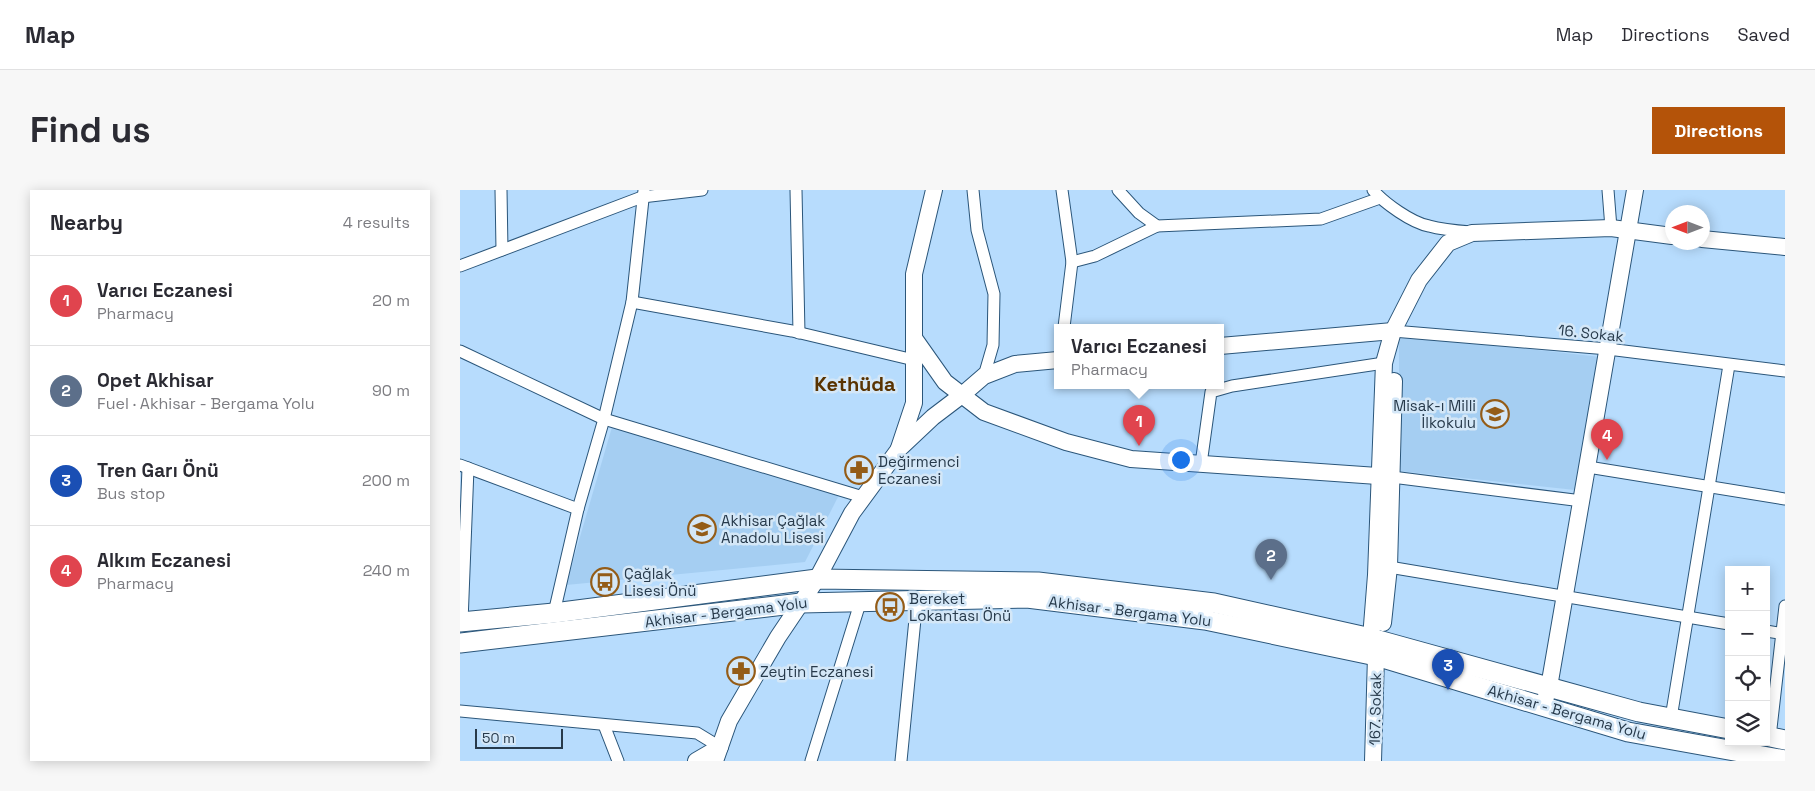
<!DOCTYPE html>
<html lang="en">
<head>
<meta charset="utf-8">
<style>
	:root { --surface:#fff; --page:#f7f7f7; --text:#2b2b33; --muted:#7c7c81; --line:#e1e1e2; --accent:#b45309 }
	body { margin:0; font-family:"Space Grotesk",sans-serif; background:var(--page); color:var(--text) }
	.controls { position:absolute; right:15px; bottom:15px; display:grid; overflow:hidden; border-radius:0px; box-shadow:0 2px 12px #0003 }
	.controls button { width:45px; height:45px; display:grid; place-items:center; padding:0; border:0; border-bottom:1px solid var(--line); background:var(--surface); color:var(--text); font:25px sans-serif }
	.compass { position:absolute; left:1205px; top:15px; width:45px; height:45px; border-radius:50%; background:var(--surface); box-shadow:0 2px 12px #0003; rotate:270deg }
	.scale { position:absolute; left:15px; bottom:12px; width:88px; box-sizing:border-box; padding-left:5px; border:2px solid #273a4b; border-top:0; font-size:14px; line-height:18px; white-space:nowrap; color:#273a4b; -webkit-text-stroke:4px #d4e7f7; paint-order:stroke }
	.you { position:absolute; left:720px; top:269px; width:18px; height:18px; margin:-12px; border:4px solid #fff; border-radius:50%; background:#1a73e8; box-shadow:0 0 0 8px #1a73e833 }
	.badge { display:grid; place-items:center; width:32px; height:32px; border-radius:50%; background:var(--accent); color:#fff; font-size:16px; font-weight:700 }
	.pin { position:absolute; translate:-50% -41px; filter:drop-shadow(0 1px 2px #0008) }
	.pin::after { content:''; position:absolute; top:26px; width:18px; height:15px; background:inherit; clip-path:polygon(0 0,100% 0,50% 100%) }
	.popup { position:absolute; left:594px; top:134px; width:170px; height:65px; box-sizing:border-box; display:grid; place-content:center; border-radius:0px; background:var(--surface); filter:drop-shadow(0 1px 4px #0005); font-size:16px; white-space:nowrap; color:var(--muted) }
	.popup b { font-size:19px; color:var(--text) }
	.popup::after { content:''; position:absolute; left:50%; top:100%; margin-left:-10px; border:10px solid transparent; border-top-color:var(--surface) }
	.list { margin:0; padding:0; list-style:none }
	h2 { display:flex; justify-content:space-between; align-items:center; height:65px; margin:0; padding:0 20px; font-size:21px }
	h2 small { font-size:16px; font-weight:400; color:var(--muted) }
	.list li { display:grid; grid-template-columns:32px 1fr auto; gap:15px; align-items:center; box-sizing:border-box; height:90px; padding:0 20px; border-top:1px solid var(--line) }
	.list b { display:block; font-size:19px; white-space:nowrap }
	.list p { margin:0; font-size:16px; white-space:nowrap; color:var(--muted) }
	.list em { font-size:16px; font-style:normal; color:var(--muted) }
	.icon { flex:none; width:28px; height:28px; fill:none; stroke:currentColor; stroke-width:2; stroke-linecap:round; stroke-linejoin:round }
	.map { position:relative; flex:none; width:1325px; height:571px; overflow:hidden; border-radius:0px }
	header { display:flex; align-items:center; gap:30px; box-sizing:border-box; height:70px; padding:0 25px; background:var(--surface); border-bottom:1px solid var(--line) }
	header strong { font-size:24px }
	nav { display:flex; gap:28px; margin-inline-start:auto; font-size:18px }
	.intro { display:flex; align-items:center; justify-content:space-between; box-sizing:border-box; height:120px; padding:0 30px }
	h1 { margin:0; font-size:35px }
	.button { padding:12px 22px; border-radius:0px; background:var(--accent); color:#fff; font-size:18px; font-weight:700 }
	main { display:flex; gap:30px; padding:0 30px }
	aside { flex:1; background:var(--surface); border-radius:0px; box-shadow:0 2px 12px #0003 }
	.map>svg:first-child { display:block }
	.built { fill:#a5cef2 }
	.lines { fill:none; stroke-linecap:round; stroke-linejoin:round }
	.street-casing { stroke:#2b567a; stroke-width:13 }
	.secondary-casing { stroke:#2b567a; stroke-width:18 }
	.primary-casing { stroke:#2b567a; stroke-width:21 }
	.street { stroke:#fff; stroke-width:11 }
	.secondary { stroke:#fff; stroke-width:16 }
	.primary { stroke:#fff; stroke-width:19 }
	.labels { text-anchor:middle; dominant-baseline:central; stroke-width:5; stroke-linejoin:round; paint-order:stroke }
	.street-label { font-size:15px; fill:#273a4b; stroke:#d4e7f7 }
	.poi-label { font-size:15px; fill:#273a4b; stroke:#d4e7f7; text-anchor:start }
	.district-label { font-size:20px; font-weight:bold; fill:#593301; stroke:#d4e7f7 }
</style>
</head>
<body>
<header>
<strong>Map</strong>
<nav><a>Map</a><a>Directions</a><a>Saved</a></nav>
</header>
<div class="intro"><h1>Find us</h1><a class="button">Directions</a></div>
<main>
<aside>
<h2>Nearby<small>4 results</small></h2>
<ul class="list">
<li><span class="badge" style="background:#e0444e">1</span><div><b>Varıcı Eczanesi</b><p>Pharmacy</p></div><em>20 m</em></li>
<li><span class="badge" style="background:#5c6f8a">2</span><div><b>Opet Akhisar</b><p>Fuel · Akhisar - Bergama Yolu</p></div><em>90 m</em></li>
<li><span class="badge" style="background:#1a4fb4">3</span><div><b>Tren Garı Önü</b><p>Bus stop</p></div><em>200 m</em></li>
<li><span class="badge" style="background:#e0444e">4</span><div><b>Alkım Eczanesi</b><p>Pharmacy</p></div><em>240 m</em></li>
</ul>
</aside>
<div class="map">
<svg width="1325" height="571" viewBox="0 0 1325 571">
	<rect width="100%" height="100%" fill="#b7dcfd"/>
	<g class="built">
		<polygon points="939,145 1141,167 1115,300 939,281"/>
		<polygon points="152,237 379,305 345,372 106,395"/>
	</g>
	<g class="lines">
		<defs>
			<g id="street">
				<polyline points="41,0 42,60"/>
				<polyline points="336,0 339,143"/>
				<polyline points="513,0 517,40 534,104 533,155 524,186"/>
				<polyline points="602,0 612,72 604,137"/>
				<polyline points="658,0 679,23 697,36 861,29 920,8"/>
				<path d="M 913,0 C 924,13 952,33 969,36 C 983,40 998,41 1012,42"/>
				<polyline points="1148,0 1151,38"/>
				<polyline points="612,72 635,66 697,36"/>
				<polyline points="0,76 182,7 242,0"/>
				<polyline points="172,112 332,141 454,170"/>
				<polyline points="933,141 1148,159 1325,181"/>
				<polyline points="0,161 144,229 403,307"/>
				<polyline points="741,274 751,202 772,196 924,173"/>
				<polyline points="0,275 118,319"/>
				<polyline points="1128,277 1325,309"/>
				<polyline points="932,287 1122,311"/>
				<polyline points="929,377 1269,434"/>
				<polyline points="94,423 118,319 144,229 172,112 184,0"/>
				<polyline points="2,432 8,278"/>
				<polyline points="1306,441 1325,444"/>
				<polyline points="0,521 237,543 260,557"/>
				<polyline points="1211,528 1269,175"/>
				<polyline points="144,535 158,571"/>
				<polyline points="1310,547 1325,416"/>
				<polyline points="351,571 401,410"/>
				<polyline points="441,571 457,409"/>
			</g>
			<g id="secondary">
				<polyline points="1242,49 1325,57"/>
				<polyline points="454,148 485,192 524,222 606,252 671,269 932,287"/>
				<polyline points="760,156 933,141"/>
				<polyline points="439,258 454,213 454,84 474,0"/>
				<polyline points="923,433 929,377 934,191"/>
				<polyline points="1083,516 1089,497 1175,0"/>
				<polyline points="236,571 260,557"/>
				<polyline points="255,571 269,531 318,447 357,389 392,323 439,259 473,227 502,205 524,186 555,174 598,170"/>
				<polyline points="913,571 916,466 911,448 916,385 924,173 933,141 959,90 988,53 1012,43 1151,38 1212,46"/>
			</g>
			<g id="primary">
				<polyline points="0,432 94,423 357,389 578,392 754,413 911,448 1179,522 1269,539"/>
				<polyline points="0,453 341,413 567,408 745,430 916,466 1168,542 1325,570"/>
				<polyline points="1306,546 1325,550"/>
			</g>
		</defs>
		<use href="#street" class="street-casing"/>
		<use href="#secondary" class="secondary-casing"/>
		<use href="#primary" class="primary-casing"/>
		<use href="#street" class="street"/>
		<use href="#secondary" class="secondary"/>
		<use href="#primary" class="primary"/>
	</g>
	<defs>
		<symbol id="school-ring" viewBox="-11 -11 22 22"><circle r="9.5" fill="#d4e7f7" stroke="#945c17" stroke-width="1.5"/><path d="M0-5L7-2L0 1L-7-2ZM-4 1L0 2.5L4 1V4Q0 6-4 4Z" fill="#945c17"/></symbol>
		<symbol id="pharmacy-ring" viewBox="-11 -11 22 22"><circle r="9.5" fill="#d4e7f7" stroke="#945c17" stroke-width="1.5"/><path d="M-2-6h4v4h4v4h-4v4h-4v-4h-4v-4h4Z" fill="#945c17"/></symbol>
		<symbol id="bus-ring" viewBox="-11 -11 22 22"><circle r="9.5" fill="#d4e7f7" stroke="#945c17" stroke-width="1.5"/><path d="M-5-6H5V4H4V6H2V4H-2V6H-4V4H-5ZM-3.5-4V0h7V-4ZM-3.5 1.2v1.5H-2V1.2ZM2 1.2v1.5H3.5V1.2Z" fill="#945c17"/></symbol>
	</defs>
	<g fill-rule="evenodd">
		<use href="#school-ring" x="1019" y="208" width="32" height="32"/>
		<use href="#pharmacy-ring" x="383" y="264" width="32" height="32"/>
		<use href="#school-ring" x="226" y="323" width="32" height="32"/>
		<use href="#bus-ring" x="129" y="376" width="32" height="32"/>
		<use href="#bus-ring" x="414" y="401" width="32" height="32"/>
		<use href="#pharmacy-ring" x="265" y="465" width="32" height="32"/>
	</g>
	<g class="labels">
		<g class="street-label">
			<text transform="translate(1131 143) rotate(6)">16. Sokak</text>
			<text transform="translate(670 421) rotate(7)">Akhisar - Bergama Yolu</text>
			<text transform="translate(266 422) rotate(-7)">Akhisar - Bergama Yolu</text>
			<text transform="translate(915 519) rotate(-89)">167. Sokak</text>
			<text transform="translate(1107 522) rotate(16)">Akhisar - Bergama Yolu</text>
		</g>
		<g class="poi-label">
			<text x="1016" y="215" text-anchor="end">Misak-ı Milli<tspan x="1016" dy="17">İlkokulu</tspan></text>
			<text x="418" y="271">Değirmenci<tspan x="418" dy="17">Eczanesi</tspan></text>
			<text x="261" y="330">Akhisar Çağlak<tspan x="261" dy="17">Anadolu Lisesi</tspan></text>
			<text x="164" y="383">Çağlak<tspan x="164" dy="17">Lisesi Önü</tspan></text>
			<text x="449" y="408">Bereket<tspan x="449" dy="17">Lokantası Önü</tspan></text>
			<text x="300" y="481">Zeytin Eczanesi</text>
		</g>
		<g class="district-label">
			<text x="395" y="194">Kethüda</text>
		</g>
	</g>
</svg>
<div class="controls">
<button>+</button>
<button>−</button>
<button><svg class="icon" aria-label="locate" viewBox="0 0 24 24"><circle cx="12" cy="12" r="6"/><path d="M12 2v4M12 18v4M2 12h4M18 12h4"/></svg></button>
<button><svg class="icon" aria-label="layers" viewBox="0 0 24 24"><path d="M12 4l9 5-9 5-9-5zM3 14l9 5 9-5"/></svg></button>
</div>
<svg class="compass" viewBox="-18 -18 36 36"><path d="M0-13l5 13h-10z" fill="#e53935"/><path d="M0 13l5-13h-10z" fill="#7c7c81"/></svg>
<div class="scale">50 m</div>
<div class="you"></div>
<div class="pin badge" style="left:679px;top:256px;background:#e0444e">1</div>
<div class="popup"><b>Varıcı Eczanesi</b>Pharmacy</div>
<div class="pin badge" style="left:811px;top:390px;background:#5c6f8a">2</div>
<div class="pin badge" style="left:988px;top:500px;background:#1a4fb4">3</div>
<div class="pin badge" style="left:1147px;top:270px;background:#e0444e">4</div>
</div>
</main>
</body>
</html>
